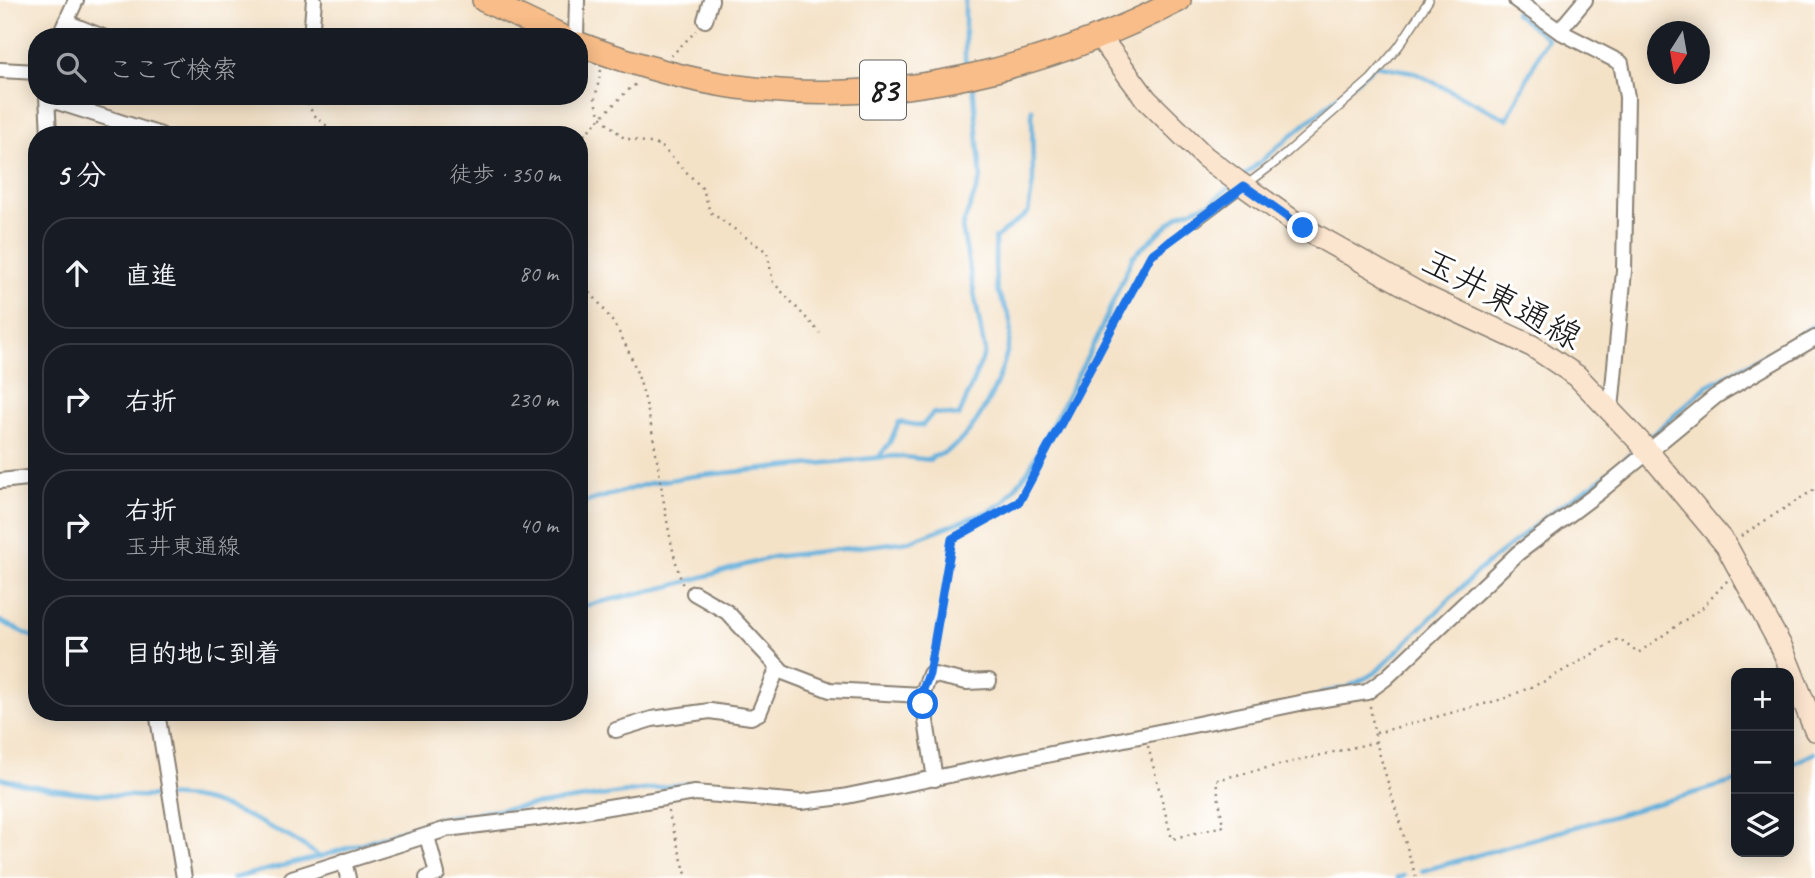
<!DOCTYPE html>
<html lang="ja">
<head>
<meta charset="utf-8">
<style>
	:root { --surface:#171b24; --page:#20242c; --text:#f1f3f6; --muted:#9ea1a6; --line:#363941 }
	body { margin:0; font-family:Caveat,"Klee One",sans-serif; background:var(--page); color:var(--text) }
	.controls { position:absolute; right:21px; bottom:21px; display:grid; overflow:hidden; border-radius:14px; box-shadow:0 4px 18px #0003 }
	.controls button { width:63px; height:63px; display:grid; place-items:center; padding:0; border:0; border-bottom:2px solid var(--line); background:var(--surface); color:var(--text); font:35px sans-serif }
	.compass { position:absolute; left:1647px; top:21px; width:63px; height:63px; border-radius:50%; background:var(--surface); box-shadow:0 4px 18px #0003; rotate:191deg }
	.stop { position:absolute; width:21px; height:21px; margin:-16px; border:5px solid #1a73e8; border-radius:50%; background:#fff }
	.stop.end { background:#1a73e8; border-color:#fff; box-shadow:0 2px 7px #0008 }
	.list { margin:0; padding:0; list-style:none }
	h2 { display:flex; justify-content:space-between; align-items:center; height:91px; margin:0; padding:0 28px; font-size:30px }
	h2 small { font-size:23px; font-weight:400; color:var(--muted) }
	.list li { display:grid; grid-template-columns:46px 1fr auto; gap:21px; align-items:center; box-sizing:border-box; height:112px; margin:0 14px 14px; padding:0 14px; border:2px solid var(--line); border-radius:28px }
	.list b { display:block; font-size:26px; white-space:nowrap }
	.list p { margin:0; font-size:23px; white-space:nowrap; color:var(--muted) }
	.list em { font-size:23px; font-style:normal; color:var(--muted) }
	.icon { flex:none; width:38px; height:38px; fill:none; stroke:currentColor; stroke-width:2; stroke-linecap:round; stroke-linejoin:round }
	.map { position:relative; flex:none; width:1815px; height:878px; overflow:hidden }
	.search { position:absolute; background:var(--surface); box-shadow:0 4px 18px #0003; left:28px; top:28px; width:560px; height:77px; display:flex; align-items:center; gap:18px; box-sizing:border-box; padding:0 24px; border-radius:28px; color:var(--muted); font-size:26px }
	.panel { position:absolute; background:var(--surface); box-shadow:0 4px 18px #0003; left:28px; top:126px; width:560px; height:595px; border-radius:28px }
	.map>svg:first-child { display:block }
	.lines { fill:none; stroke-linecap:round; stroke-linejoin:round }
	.stream { stroke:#61afdb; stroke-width:4.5 }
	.lane-casing { stroke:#887f72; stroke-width:10 }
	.street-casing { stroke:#887f72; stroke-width:18 }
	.secondary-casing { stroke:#887f72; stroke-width:24 }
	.primary-casing { stroke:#887f72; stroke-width:26 }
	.path { stroke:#887f72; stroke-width:2.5; stroke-dasharray:2 5; stroke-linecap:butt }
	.lane { stroke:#fff; stroke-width:7 }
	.street { stroke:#fff; stroke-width:14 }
	.secondary { stroke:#fce5cf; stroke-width:21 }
	.primary { stroke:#f8bd88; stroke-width:23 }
	.route { stroke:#1a73e8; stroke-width:9 }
	.labels { text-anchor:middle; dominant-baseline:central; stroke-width:6; stroke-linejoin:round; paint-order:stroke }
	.shield { fill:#fff; stroke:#606060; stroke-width:2 }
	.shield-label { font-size:33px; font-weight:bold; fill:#1c1c1c }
	.street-label { font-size:35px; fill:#1c1c1c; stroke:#fff }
</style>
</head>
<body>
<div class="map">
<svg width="1815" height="878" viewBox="0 0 1815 878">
	<rect width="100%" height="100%" fill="#fff"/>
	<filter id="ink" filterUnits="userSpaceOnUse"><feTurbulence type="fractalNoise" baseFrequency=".0143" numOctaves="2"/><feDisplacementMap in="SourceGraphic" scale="14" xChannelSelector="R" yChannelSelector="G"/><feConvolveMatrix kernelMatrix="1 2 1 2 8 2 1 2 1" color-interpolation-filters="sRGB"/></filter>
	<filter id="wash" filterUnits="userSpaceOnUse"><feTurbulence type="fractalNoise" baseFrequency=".00686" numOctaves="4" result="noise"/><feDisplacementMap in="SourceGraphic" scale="28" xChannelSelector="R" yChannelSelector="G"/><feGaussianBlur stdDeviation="1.57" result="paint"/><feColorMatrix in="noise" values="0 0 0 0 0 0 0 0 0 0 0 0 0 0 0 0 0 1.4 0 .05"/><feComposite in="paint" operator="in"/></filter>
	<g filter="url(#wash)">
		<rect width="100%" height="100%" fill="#f4e2c7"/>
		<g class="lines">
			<g class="stream">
				<polyline points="965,0 965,59 968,68"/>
				<polyline points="1241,178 1375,65 1413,72 1507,119 1547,38 1515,13 1518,7"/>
				<polyline points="1647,440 1707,386 1790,341 1815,324"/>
				<polyline points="878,458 890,442 899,422 922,426 933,413 959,416 985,352 962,227 981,178 973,83"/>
				<path d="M 579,504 L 651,483 L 694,476 L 895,456 L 931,460 L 931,457 C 973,452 1010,365 1011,327 C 1011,315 1002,303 998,292 C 993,276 996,255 995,238 L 1028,213 L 1033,182 L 1032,109"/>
				<polyline points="579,607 671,586 773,557 910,541 991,510 1004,502 1028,471 1097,338 1133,256 1180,214 1212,202 1232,185"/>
				<polyline points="0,621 37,639"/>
				<polyline points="1321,693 1346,688 1375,673 1478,571 1557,508 1596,483 1638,448"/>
				<polyline points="1789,765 1815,753"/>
				<path d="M 0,778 C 43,790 88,795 133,796 C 155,797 176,795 197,799 C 227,804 295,837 318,856"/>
				<polyline points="1422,871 1736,781"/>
				<polyline points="233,878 319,857 441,818 693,783 826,793"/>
				<polyline points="1397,878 1404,876"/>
			</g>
		</g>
	</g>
	<g filter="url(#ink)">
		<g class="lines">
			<defs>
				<polyline id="lane" points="1197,222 1275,163 1371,79 1399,46 1429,0"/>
				<g id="street">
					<polyline points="1516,0 1559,31 1621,63 1627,97 1624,271 1611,409"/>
					<polyline points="705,20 711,0"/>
					<polyline points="66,22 103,37"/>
					<polyline points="1559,31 1585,0"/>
					<polyline points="59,37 76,0"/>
					<polyline points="311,37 314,0"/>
					<polyline points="576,37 577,0"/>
					<polyline points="0,70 37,72"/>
					<polyline points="47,96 49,135"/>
					<polyline points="48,99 161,135"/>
					<polyline points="0,481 37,477"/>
					<polyline points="694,593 727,612 783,672 830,690 922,695"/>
					<polyline points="157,712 184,878"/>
					<polyline points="616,730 652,719 710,711 751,717 759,713 778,667"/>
					<polyline points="935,779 922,695 930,674 966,682 989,681"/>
					<polyline points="427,836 437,874 427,878"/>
					<polyline points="344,861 348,878"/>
					<polyline points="292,878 447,829 553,816 695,793 801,802 842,797 1300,703 1367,692 1386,678 1518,553 1598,493 1716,396 1815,338"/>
				</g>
				<polyline id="secondary" points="1100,37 1146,99 1205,157 1237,181 1303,228 1422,295 1532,346 1577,376 1639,441 1726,545 1782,648 1815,730"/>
				<g id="primary">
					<polyline points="484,0 562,37"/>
					<path d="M 579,44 C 630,63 684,80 738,87 C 891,107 1043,70 1179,0"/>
				</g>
			</defs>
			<use href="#lane" class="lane-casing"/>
			<use href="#street" class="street-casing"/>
			<use href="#secondary" class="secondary-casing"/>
			<use href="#primary" class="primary-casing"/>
			<g class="path">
				<polyline points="671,56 696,31"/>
				<polyline points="601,70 595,99 601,117 624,138 660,145 703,189 710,212 767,252 773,282 820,333"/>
				<path d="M 307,96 C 308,116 325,124 340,135"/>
				<polyline points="579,140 627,91 639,82"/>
				<path d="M 579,284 C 590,291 597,300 605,311 C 663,388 653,498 683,586"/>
				<polyline points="1741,536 1815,489"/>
				<polyline points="932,660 952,539 1019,502 1151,255 1188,228"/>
				<polyline points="1370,706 1376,742 1416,878"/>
				<polyline points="1376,733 1503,699 1545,681 1619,639 1638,653 1702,608 1728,580"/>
				<polyline points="1148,746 1172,839 1223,826 1216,780 1376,742"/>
				<polyline points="668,811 687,878"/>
			</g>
			<use href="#lane" class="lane"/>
			<use href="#street" class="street"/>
			<use href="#secondary" class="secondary"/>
			<use href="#primary" class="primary"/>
		</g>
	</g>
	<g class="lines" filter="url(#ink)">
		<polyline class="route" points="923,704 922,692 929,674 952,539 1019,502 1151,255 1244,186 1303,228"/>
	</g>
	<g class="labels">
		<rect class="shield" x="860" y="60.5" width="46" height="59" rx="5"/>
		<g class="shield-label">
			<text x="883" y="90">83</text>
		</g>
		<g class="street-label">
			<text transform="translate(1502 299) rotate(28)">玉井東通線</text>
		</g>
	</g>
</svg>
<div class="controls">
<button>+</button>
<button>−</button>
<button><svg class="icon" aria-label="layers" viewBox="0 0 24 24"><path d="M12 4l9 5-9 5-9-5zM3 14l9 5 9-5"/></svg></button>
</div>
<svg class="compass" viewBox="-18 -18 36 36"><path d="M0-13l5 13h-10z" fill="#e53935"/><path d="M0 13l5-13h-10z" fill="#9ea1a6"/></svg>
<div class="stop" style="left:923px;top:704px"></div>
<div class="stop end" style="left:1303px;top:228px"></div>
<div class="search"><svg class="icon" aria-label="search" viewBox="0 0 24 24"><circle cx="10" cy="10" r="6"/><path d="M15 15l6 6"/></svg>ここで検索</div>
<section class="panel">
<h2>5 分<small>徒歩 · 350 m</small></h2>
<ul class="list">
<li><svg class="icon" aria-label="ahead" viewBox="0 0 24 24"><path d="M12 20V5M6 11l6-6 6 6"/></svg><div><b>直進</b></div><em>80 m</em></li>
<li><svg class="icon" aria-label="right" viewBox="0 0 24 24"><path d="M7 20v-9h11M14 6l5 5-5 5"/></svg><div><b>右折</b></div><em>230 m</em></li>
<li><svg class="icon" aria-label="right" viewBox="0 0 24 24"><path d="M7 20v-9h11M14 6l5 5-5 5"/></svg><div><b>右折</b><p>玉井東通線</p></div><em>40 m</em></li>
<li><svg class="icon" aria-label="arrive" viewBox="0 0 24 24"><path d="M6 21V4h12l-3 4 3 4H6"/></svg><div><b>目的地に到着</b></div></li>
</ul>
</section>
</div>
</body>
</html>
